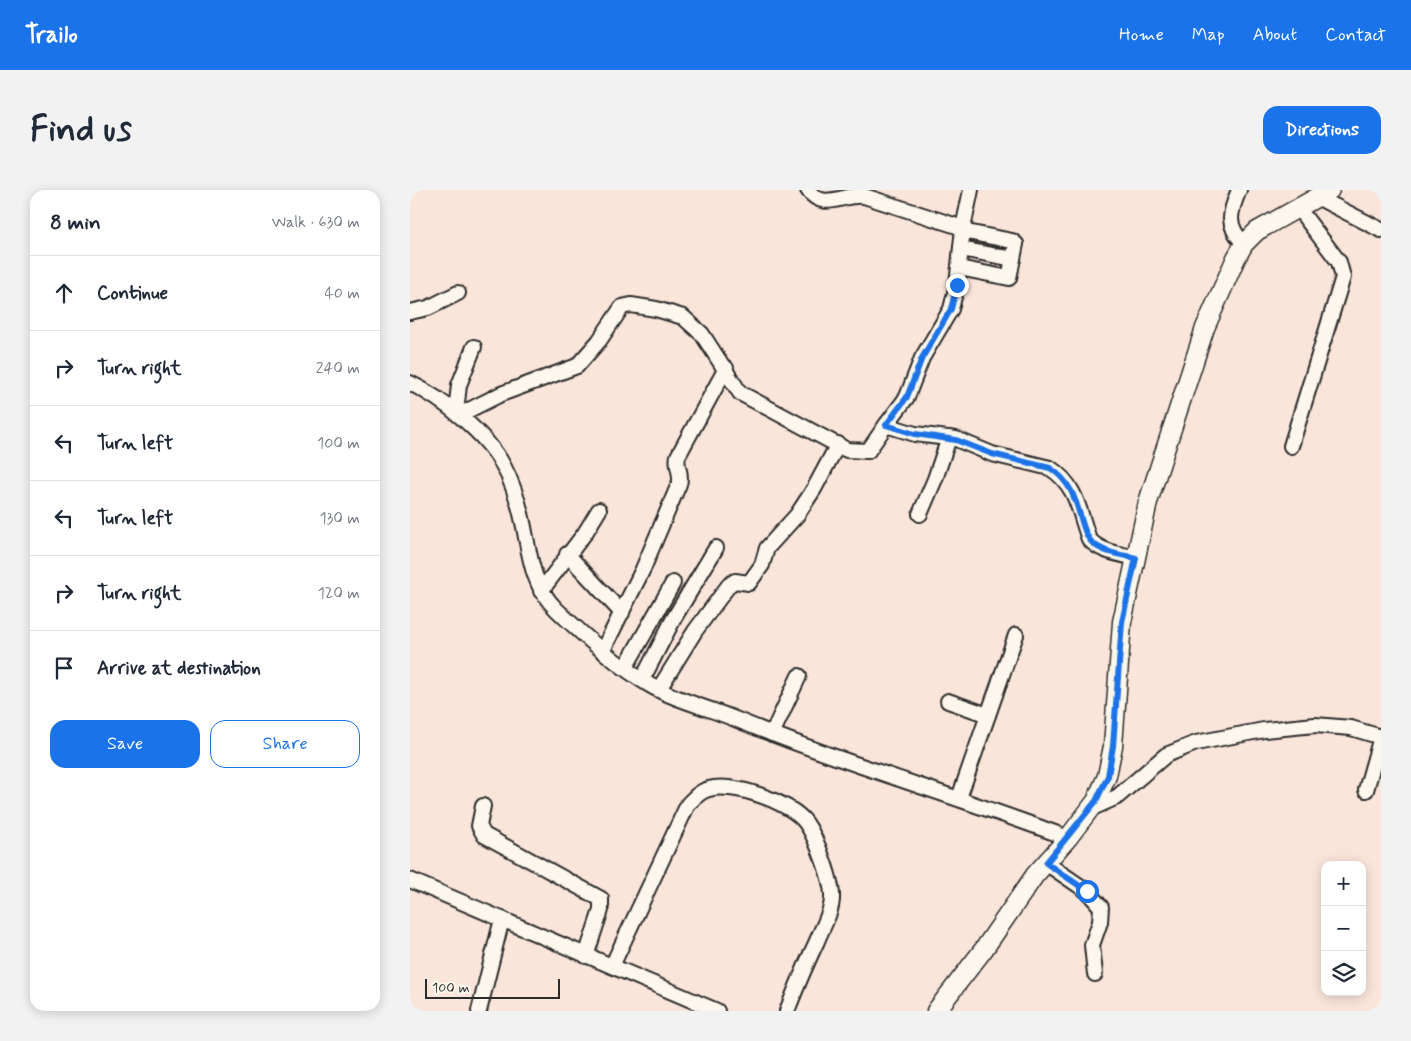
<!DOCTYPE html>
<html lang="en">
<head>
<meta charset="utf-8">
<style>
	:root { --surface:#fff; --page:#f2f2f3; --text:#1f2937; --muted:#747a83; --line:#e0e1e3; --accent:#1a73e8 }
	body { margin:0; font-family:Mynerve,sans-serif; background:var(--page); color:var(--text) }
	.controls { position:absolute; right:15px; bottom:15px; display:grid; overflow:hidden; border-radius:10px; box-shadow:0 2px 12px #0003 }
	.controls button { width:45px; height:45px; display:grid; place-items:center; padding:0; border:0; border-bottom:1px solid var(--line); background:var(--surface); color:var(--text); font:25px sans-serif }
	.scale { position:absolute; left:15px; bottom:12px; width:135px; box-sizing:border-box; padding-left:5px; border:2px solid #2b2b2b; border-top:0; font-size:14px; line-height:18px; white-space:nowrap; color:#2b2b2b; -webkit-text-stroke:4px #fbf7ec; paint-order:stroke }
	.stop { position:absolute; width:15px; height:15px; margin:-11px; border:4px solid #1a73e8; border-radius:50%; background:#fff }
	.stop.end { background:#1a73e8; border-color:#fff; box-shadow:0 1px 5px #0008 }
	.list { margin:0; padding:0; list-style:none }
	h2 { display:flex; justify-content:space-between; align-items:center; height:65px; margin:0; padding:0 20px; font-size:21px }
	h2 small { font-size:16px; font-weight:400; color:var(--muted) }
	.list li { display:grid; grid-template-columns:32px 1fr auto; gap:15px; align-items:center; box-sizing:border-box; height:75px; padding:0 20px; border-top:1px solid var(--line) }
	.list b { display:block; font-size:19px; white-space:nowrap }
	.list em { font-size:16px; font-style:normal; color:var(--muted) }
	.actions { display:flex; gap:10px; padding:15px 20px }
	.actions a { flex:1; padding:11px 0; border:1px solid var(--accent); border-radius:15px; text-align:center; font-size:18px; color:var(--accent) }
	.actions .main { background:var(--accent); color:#fff }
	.icon { flex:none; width:28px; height:28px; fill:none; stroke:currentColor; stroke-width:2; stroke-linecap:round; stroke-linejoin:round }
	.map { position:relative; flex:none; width:971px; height:821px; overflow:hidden; border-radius:15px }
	header { display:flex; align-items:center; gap:30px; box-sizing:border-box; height:70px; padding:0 25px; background:var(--accent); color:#fff }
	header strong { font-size:24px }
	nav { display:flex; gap:28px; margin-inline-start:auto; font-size:18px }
	.intro { display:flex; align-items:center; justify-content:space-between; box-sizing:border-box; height:120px; padding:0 30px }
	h1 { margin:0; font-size:35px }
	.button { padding:12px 22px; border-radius:15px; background:var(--accent); color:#fff; font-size:18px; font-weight:700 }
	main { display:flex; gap:30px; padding:0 30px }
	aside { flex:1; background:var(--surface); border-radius:15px; box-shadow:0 2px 12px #0003 }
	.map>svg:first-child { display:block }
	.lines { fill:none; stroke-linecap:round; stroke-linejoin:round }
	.minor-casing { stroke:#2b2b2b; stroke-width:18 }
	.major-casing { stroke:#2b2b2b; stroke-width:21 }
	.minor { stroke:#fbf7ec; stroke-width:14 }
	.major { stroke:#fbf7ec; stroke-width:18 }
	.route { stroke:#1a73e8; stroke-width:6 }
</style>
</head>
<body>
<header>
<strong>Trailo</strong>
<nav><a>Home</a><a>Map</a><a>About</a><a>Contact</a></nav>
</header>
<div class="intro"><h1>Find us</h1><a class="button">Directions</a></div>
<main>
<aside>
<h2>8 min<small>Walk · 630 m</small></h2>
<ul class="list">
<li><svg class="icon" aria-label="ahead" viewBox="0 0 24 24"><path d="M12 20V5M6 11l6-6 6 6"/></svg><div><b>Continue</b></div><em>40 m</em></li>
<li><svg class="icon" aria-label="right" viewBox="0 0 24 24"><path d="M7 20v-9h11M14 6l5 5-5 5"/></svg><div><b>Turn right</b></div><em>240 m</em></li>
<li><svg class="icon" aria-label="left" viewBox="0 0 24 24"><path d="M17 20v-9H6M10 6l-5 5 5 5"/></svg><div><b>Turn left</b></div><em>100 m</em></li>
<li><svg class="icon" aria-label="left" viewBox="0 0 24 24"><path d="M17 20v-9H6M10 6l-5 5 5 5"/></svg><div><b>Turn left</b></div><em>130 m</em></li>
<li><svg class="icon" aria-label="right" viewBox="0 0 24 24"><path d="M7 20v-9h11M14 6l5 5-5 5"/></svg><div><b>Turn right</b></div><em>120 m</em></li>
<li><svg class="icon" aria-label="arrive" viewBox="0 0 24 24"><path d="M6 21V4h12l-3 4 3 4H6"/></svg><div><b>Arrive at destination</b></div></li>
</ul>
<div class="actions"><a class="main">Save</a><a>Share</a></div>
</aside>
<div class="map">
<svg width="971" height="821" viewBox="0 0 971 821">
	<rect width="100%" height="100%" fill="#fae5db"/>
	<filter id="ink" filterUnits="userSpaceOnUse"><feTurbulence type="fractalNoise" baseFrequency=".02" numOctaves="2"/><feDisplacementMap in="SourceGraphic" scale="10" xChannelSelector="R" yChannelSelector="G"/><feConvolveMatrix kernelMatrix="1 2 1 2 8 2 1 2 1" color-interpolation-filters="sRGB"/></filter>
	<g filter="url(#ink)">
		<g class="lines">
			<defs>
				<g id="minor">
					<path d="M 398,0 C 414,22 433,3 454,6 L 553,38 L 547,95 L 541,119 L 512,168 L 497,207 L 476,235"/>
					<path d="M 829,0 C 819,24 816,35 834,54"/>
					<polyline points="907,7 971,40"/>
					<polyline points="553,38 561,0"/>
					<polyline points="551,59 603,69"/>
					<polyline points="549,78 599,88 606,54 602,51 552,41"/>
					<polyline points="0,122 18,118 48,103"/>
					<path d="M 0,193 C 33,209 77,244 94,277 C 104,296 110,317 114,337 C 120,368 123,396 146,419 C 174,446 205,474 238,494 C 264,510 297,517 325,529 C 434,574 548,606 658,648"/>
					<polyline points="46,222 49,195 64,157"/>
					<path d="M 49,225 L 91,204 L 167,176 L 189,151 L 212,117 L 221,115 L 246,119 L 273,127 L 292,144 L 330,203 L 437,260 L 458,261 L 476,235 L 505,244 L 546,249 L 582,264 L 640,278 C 667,295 669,322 679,349 C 690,362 710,364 726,368"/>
					<polyline points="881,256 933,87 929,72 888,18"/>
					<polyline points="510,324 525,289 539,248"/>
					<polyline points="157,364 212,423"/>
					<polyline points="131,401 175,343 189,320"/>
					<path d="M 193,460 L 233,379 L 269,294 C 273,284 265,276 268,266 L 316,178"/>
					<polyline points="215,478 263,393"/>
					<polyline points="232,490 264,428 306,358"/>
					<polyline points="249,499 285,441 319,395 325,391 339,393 352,375 357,358 387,325 404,299 428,254"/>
					<polyline points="538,511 578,525"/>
					<polyline points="362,544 389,486"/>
					<polyline points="956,600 971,547"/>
					<polyline points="549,608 606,445"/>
					<polyline points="73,616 69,636 74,645 191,709 191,720 176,766"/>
					<polyline points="680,619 707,607 756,565 786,553 854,540 905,535 941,538 971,547"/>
					<polyline points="636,673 677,701 691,717 690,732 682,755 685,784"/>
					<polyline points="0,690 307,821"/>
					<path d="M 202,776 L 278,614 C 284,608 290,601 299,599 C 323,592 381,612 396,633 C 406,647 423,692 422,708 C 422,722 412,738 407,751 C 396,774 386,798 377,821"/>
					<polyline points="69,821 92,729"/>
				</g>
				<polyline id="major" points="526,821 574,759 625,685 658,648 686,611 697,586 703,556 712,432 738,312 795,138 826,68 834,54 847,41 920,0"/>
			</defs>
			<use href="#minor" class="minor-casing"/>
			<use href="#major" class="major-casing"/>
			<use href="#minor" class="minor"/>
			<use href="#major" class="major"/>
		</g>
	</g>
	<g class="lines" filter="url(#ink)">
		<path class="route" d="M 547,95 L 541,119 L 512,168 L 497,207 L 476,235 L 505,244 L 546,250 L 582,264 L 640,278 C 675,300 666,342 685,355 C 696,363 712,365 726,368 L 712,432 L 703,556 L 698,586 L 686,611 L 636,673 L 677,701"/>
	</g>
</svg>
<div class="controls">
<button>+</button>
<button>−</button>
<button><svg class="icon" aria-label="layers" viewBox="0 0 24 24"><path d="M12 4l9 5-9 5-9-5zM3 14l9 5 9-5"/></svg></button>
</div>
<div class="scale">100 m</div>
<div class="stop" style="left:677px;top:701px"></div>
<div class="stop end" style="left:547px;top:95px"></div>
</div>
</main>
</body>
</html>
